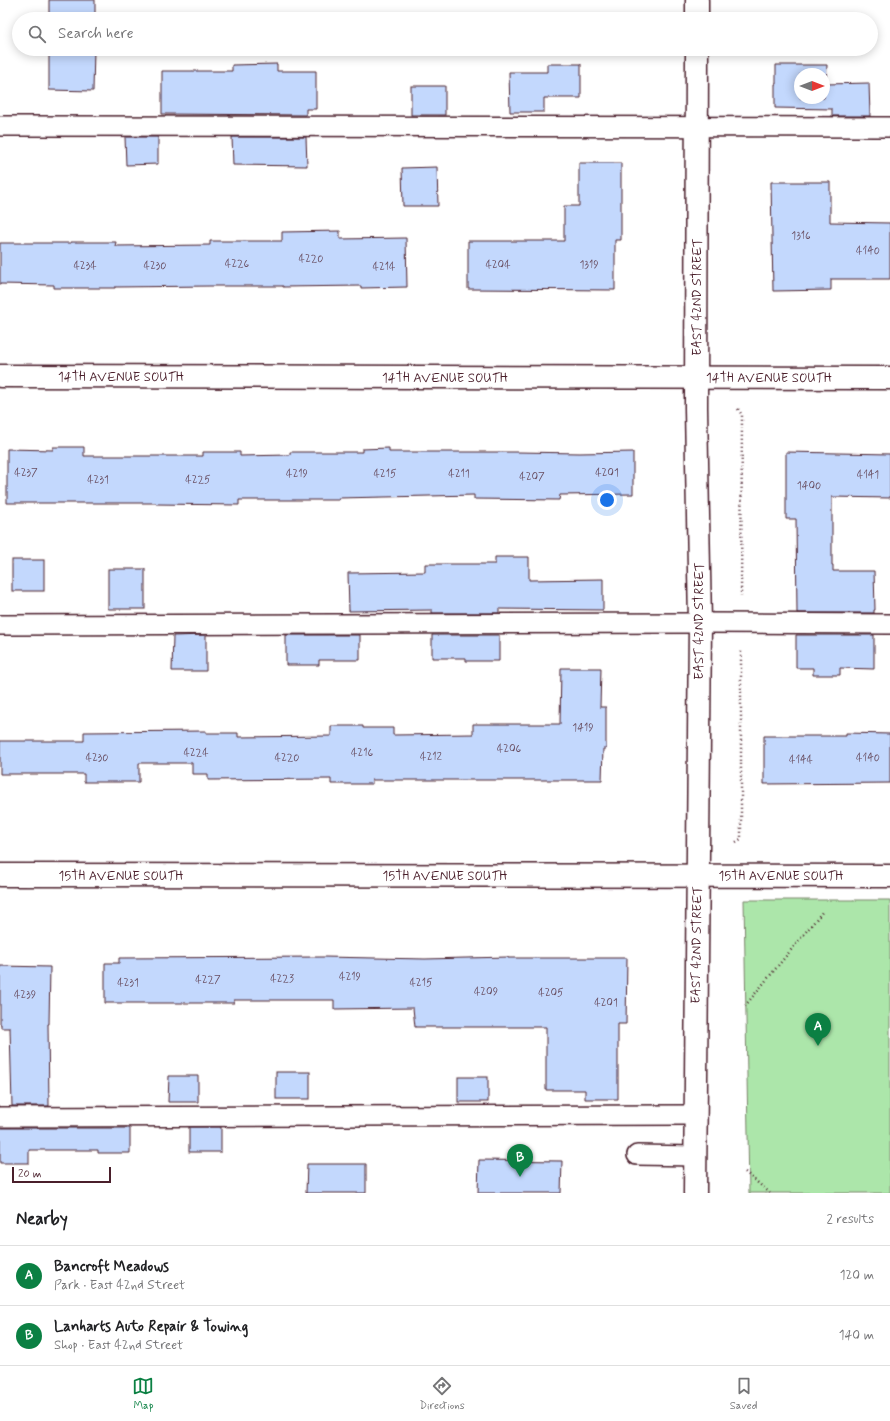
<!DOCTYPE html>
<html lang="en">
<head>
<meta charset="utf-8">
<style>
	:root { --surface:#fff; --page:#f2f2f2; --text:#202124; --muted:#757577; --line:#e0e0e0; --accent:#0b8043 }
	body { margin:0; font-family:Mynerve,sans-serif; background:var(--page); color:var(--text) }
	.compass { position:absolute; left:794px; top:68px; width:36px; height:36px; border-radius:50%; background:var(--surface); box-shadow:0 2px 10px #0003; rotate:90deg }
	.scale { position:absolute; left:12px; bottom:10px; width:99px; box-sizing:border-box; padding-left:4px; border:2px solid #4a1f2b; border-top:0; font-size:11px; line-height:14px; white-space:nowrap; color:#4a1f2b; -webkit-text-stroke:3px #fff; paint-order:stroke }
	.you { position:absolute; left:607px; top:500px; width:14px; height:14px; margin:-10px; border:3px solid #fff; border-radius:50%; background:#1a73e8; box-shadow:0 0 0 6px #1a73e833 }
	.badge { display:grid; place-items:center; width:26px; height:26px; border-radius:50%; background:var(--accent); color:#fff; font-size:13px; font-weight:700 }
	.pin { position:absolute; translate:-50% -33px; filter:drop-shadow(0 1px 2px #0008) }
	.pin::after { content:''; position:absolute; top:21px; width:14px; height:12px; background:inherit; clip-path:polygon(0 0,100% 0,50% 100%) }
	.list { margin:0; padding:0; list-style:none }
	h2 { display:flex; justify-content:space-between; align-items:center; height:52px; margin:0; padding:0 16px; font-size:17px }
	h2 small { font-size:13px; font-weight:400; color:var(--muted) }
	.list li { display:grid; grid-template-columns:26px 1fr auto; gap:12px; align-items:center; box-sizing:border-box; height:60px; padding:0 16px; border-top:1px solid var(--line) }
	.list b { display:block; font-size:15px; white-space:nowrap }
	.list p { margin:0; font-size:13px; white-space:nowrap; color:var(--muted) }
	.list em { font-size:13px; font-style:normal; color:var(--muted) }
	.icon { flex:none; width:22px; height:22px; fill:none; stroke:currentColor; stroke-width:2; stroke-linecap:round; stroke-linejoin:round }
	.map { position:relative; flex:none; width:890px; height:1193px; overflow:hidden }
	.search { position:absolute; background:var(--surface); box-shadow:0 2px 10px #0003; left:12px; right:12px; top:12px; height:44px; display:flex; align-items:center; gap:10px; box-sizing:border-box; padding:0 14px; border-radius:22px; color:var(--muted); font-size:15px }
	.sheet { height:172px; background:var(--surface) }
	nav { display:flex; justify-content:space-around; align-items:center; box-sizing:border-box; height:56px; border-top:1px solid var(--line); background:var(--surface); font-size:11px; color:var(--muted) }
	nav a { display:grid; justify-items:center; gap:2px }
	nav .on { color:var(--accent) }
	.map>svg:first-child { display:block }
	.green { fill:#ace6aa; stroke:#7b826a }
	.building { fill:#c3d8fd; stroke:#4a1f2b; fill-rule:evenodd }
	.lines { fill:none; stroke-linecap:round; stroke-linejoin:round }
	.service-casing { stroke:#4a1f2b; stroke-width:22 }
	.minor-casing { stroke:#4a1f2b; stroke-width:25 }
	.tertiary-casing { stroke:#4a1f2b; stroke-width:25 }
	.path { stroke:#4a1f2b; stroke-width:2.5; stroke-dasharray:1 3; stroke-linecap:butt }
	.service { stroke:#fff; stroke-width:19 }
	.minor { stroke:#fff; stroke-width:22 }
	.tertiary { stroke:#fff; stroke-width:22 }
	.labels { text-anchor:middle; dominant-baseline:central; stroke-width:3.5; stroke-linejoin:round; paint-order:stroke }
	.number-label { font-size:11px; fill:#684d60 }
	.street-label { font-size:13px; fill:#4a1f2b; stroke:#fff }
</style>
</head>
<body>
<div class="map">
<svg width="890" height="1193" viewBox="0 0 890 1193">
	<rect width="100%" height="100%" fill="#fff"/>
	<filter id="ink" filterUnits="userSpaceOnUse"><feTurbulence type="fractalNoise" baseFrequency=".025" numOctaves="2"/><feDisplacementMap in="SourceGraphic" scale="8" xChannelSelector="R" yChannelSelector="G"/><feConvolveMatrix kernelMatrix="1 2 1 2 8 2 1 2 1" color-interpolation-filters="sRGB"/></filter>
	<g filter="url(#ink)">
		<polygon class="green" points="744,900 890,900 890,1193 749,1193"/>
		<g class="building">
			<rect x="49" y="0" width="46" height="19"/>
			<polygon points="49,49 94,49 93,91 49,90"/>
			<polygon points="277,64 277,71 316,71 316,109 306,109 306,115 162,114 162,71 232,71 232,65"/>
			<polygon points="547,64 581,64 581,98 544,98 544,112 510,112 509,72 547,72"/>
			<path d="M 776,65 L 827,65 L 826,84 L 869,83 L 870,116 L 832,116 L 832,109 L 775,108 L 775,84 L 776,84 ZM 800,74 L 824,74 L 824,98 L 800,98 Z"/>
			<rect x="411" y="86" width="34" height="29"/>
			<polygon points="125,137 158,137 158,164 126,165"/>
			<polygon points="232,137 306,137 307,166 233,165"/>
			<polygon points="579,163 621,163 621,240 615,240 615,290 468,289 468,241 564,241 564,206 579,206"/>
			<polygon points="437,167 438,206 403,206 402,168"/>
			<polygon points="771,182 830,182 830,222 890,223 890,279 831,279 831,290 773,291"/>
			<polygon points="340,231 340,239 406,238 407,287 361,288 361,286 283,287 283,286 210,286 115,287 115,288 54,288 54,285 0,284 0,243 71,243 71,242 116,242 115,246 210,245 210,241 282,241 282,232"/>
			<polygon points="53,447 84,447 84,456 203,456 203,452 240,452 240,456 290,455 290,452 362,452 362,449 389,448 389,452 517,452 580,453 633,452 633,494 560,495 559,500 474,499 474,495 339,498 339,500 239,500 239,505 156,504 156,503 7,503 7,449 53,450"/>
			<polygon points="786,452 890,454 890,498 832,497 832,565 833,565 833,571 874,571 875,610 874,610 874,613 797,613 796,519 786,519"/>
			<polygon points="495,557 529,557 529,580 603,579 603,610 499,609 499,613 432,613 432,610 349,611 348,573 425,572 425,564 495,564"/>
			<rect x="12" y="560" width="32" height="31"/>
			<rect x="108" y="569" width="37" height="40"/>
			<polygon points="206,635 206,671 172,671 173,636"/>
			<polygon points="286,635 360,635 360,660 319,660 319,665 286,665"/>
			<polygon points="432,635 499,635 499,661 466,661 466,658 432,658"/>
			<polygon points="796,635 874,635 874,669 840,668 840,675 813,675 813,668 796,668"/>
			<polygon points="561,668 601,668 600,707 606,707 606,749 603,749 602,780 372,780 372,784 331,784 331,779 208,780 208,774 192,774 192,763 139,763 139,782 84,782 84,774 0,774 0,741 84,741 84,732 206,731 206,733 238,733 238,737 331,736 331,726 363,726 363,728 393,728 393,735 473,734 473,724 560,724"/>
			<polygon points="846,733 890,734 890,783 764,784 764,736 846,736"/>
			<polygon points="324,957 425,959 508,957 508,958 627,958 626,1024 618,1024 618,1099 585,1099 585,1090 546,1090 546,1027 415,1027 413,1008 334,1009 334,1000 234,1000 234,1003 105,1003 105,963 119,963 119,958"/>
			<polygon points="0,966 50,967 49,1024 48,1024 49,1106 12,1106 10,1028 1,1028 1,1024 0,1024"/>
			<rect x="276" y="1072" width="34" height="27"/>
			<polygon points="169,1076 198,1076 198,1102 168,1102"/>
			<rect x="458" y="1077" width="30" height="25"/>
			<rect x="189" y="1127" width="32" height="25"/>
			<polygon points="0,1128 130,1128 130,1153 98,1153 98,1150 29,1150 29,1163 0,1163"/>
			<polygon points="479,1160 562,1161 561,1193 478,1193"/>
			<polygon points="307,1164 366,1164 366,1193 306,1193"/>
		</g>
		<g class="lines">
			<defs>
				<g id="service">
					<polyline points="0,126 890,127"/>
					<polyline points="0,625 700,623 890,624"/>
					<polyline points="0,1117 695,1115"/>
					<polyline points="637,1155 695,1156"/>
				</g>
				<g id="minor">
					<polyline points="0,376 890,378"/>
					<polyline points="0,875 890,876"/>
				</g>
				<g id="tertiary">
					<polyline points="697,0 697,19"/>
					<polyline points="695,1193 700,623 696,408 697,49"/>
				</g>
			</defs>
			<use href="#service" class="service-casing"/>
			<use href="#minor" class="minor-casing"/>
			<use href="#tertiary" class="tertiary-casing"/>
			<g class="path">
				<polyline points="738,409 742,415 741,596"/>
				<polyline points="736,842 741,839 741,651"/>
				<polyline points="745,1006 823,911"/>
				<polyline points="745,1172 770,1193"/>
			</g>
			<use href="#service" class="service"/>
			<use href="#minor" class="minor"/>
			<use href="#tertiary" class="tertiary"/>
		</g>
	</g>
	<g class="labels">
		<g class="number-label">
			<text x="801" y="236">1316</text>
			<text x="868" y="251">4140</text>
			<text x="311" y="259">4220</text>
			<text x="237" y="264">4226</text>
			<text x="498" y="265">4204</text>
			<text x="589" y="265">1319</text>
			<text x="85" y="266">4234</text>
			<text x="155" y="266">4230</text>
			<text x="384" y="267">4214</text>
			<text x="26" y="473">4237</text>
			<text x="607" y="473">4201</text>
			<text x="297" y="474">4219</text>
			<text x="385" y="474">4215</text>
			<text x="459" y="474">4211</text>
			<text x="868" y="475">4141</text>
			<text x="532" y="477">4207</text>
			<text x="98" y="480">4231</text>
			<text x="198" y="480">4225</text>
			<text x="809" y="486">1400</text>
			<text x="583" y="728">1419</text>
			<text x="509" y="749">4206</text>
			<text x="196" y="753">4224</text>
			<text x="362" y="753">4216</text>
			<text x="431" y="757">4212</text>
			<text x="97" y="758">4230</text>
			<text x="287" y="758">4220</text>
			<text x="868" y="758">4140</text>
			<text x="801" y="760">4144</text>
			<text x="350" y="977">4219</text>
			<text x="282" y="979">4223</text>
			<text x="208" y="980">4227</text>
			<text x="128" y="983">4231</text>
			<text x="421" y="983">4215</text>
			<text x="486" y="992">4209</text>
			<text x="551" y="993">4205</text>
			<text x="25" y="995">4239</text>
			<text x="606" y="1003">4201</text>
		</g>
		<g class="street-label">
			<text transform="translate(697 297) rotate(-90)">EAST 42ND STREET</text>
			<text x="121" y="377">14TH AVENUE SOUTH</text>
			<text x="445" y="378">14TH AVENUE SOUTH</text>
			<text x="769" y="378">14TH AVENUE SOUTH</text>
			<text transform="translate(699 621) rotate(-90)">EAST 42ND STREET</text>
			<text x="121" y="876">15TH AVENUE SOUTH</text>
			<text x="445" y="876">15TH AVENUE SOUTH</text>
			<text x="781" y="876">15TH AVENUE SOUTH</text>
			<text transform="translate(697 945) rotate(-89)">EAST 42ND STREET</text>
		</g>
	</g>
</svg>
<svg class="compass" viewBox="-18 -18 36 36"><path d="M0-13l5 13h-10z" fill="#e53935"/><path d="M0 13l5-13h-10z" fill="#757577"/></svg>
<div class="scale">20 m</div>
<div class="you"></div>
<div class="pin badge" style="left:818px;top:1046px">A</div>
<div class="pin badge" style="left:520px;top:1177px">B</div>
<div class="search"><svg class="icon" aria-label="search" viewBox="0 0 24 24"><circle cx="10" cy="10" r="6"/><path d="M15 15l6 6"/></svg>Search here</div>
</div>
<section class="sheet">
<h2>Nearby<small>2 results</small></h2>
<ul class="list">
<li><span class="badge">A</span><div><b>Bancroft Meadows</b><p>Park · East 42nd Street</p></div><em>120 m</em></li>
<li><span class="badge">B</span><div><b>Lanharts Auto Repair &amp; Towing</b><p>Shop · East 42nd Street</p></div><em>140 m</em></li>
</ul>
</section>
<nav>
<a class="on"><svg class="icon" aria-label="map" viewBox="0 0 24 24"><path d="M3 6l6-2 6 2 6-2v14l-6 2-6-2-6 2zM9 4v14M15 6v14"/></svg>Map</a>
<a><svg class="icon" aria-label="directions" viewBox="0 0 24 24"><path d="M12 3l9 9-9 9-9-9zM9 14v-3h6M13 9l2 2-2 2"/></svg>Directions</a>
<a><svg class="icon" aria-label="saved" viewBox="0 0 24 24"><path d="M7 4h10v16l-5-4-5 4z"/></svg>Saved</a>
</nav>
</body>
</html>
